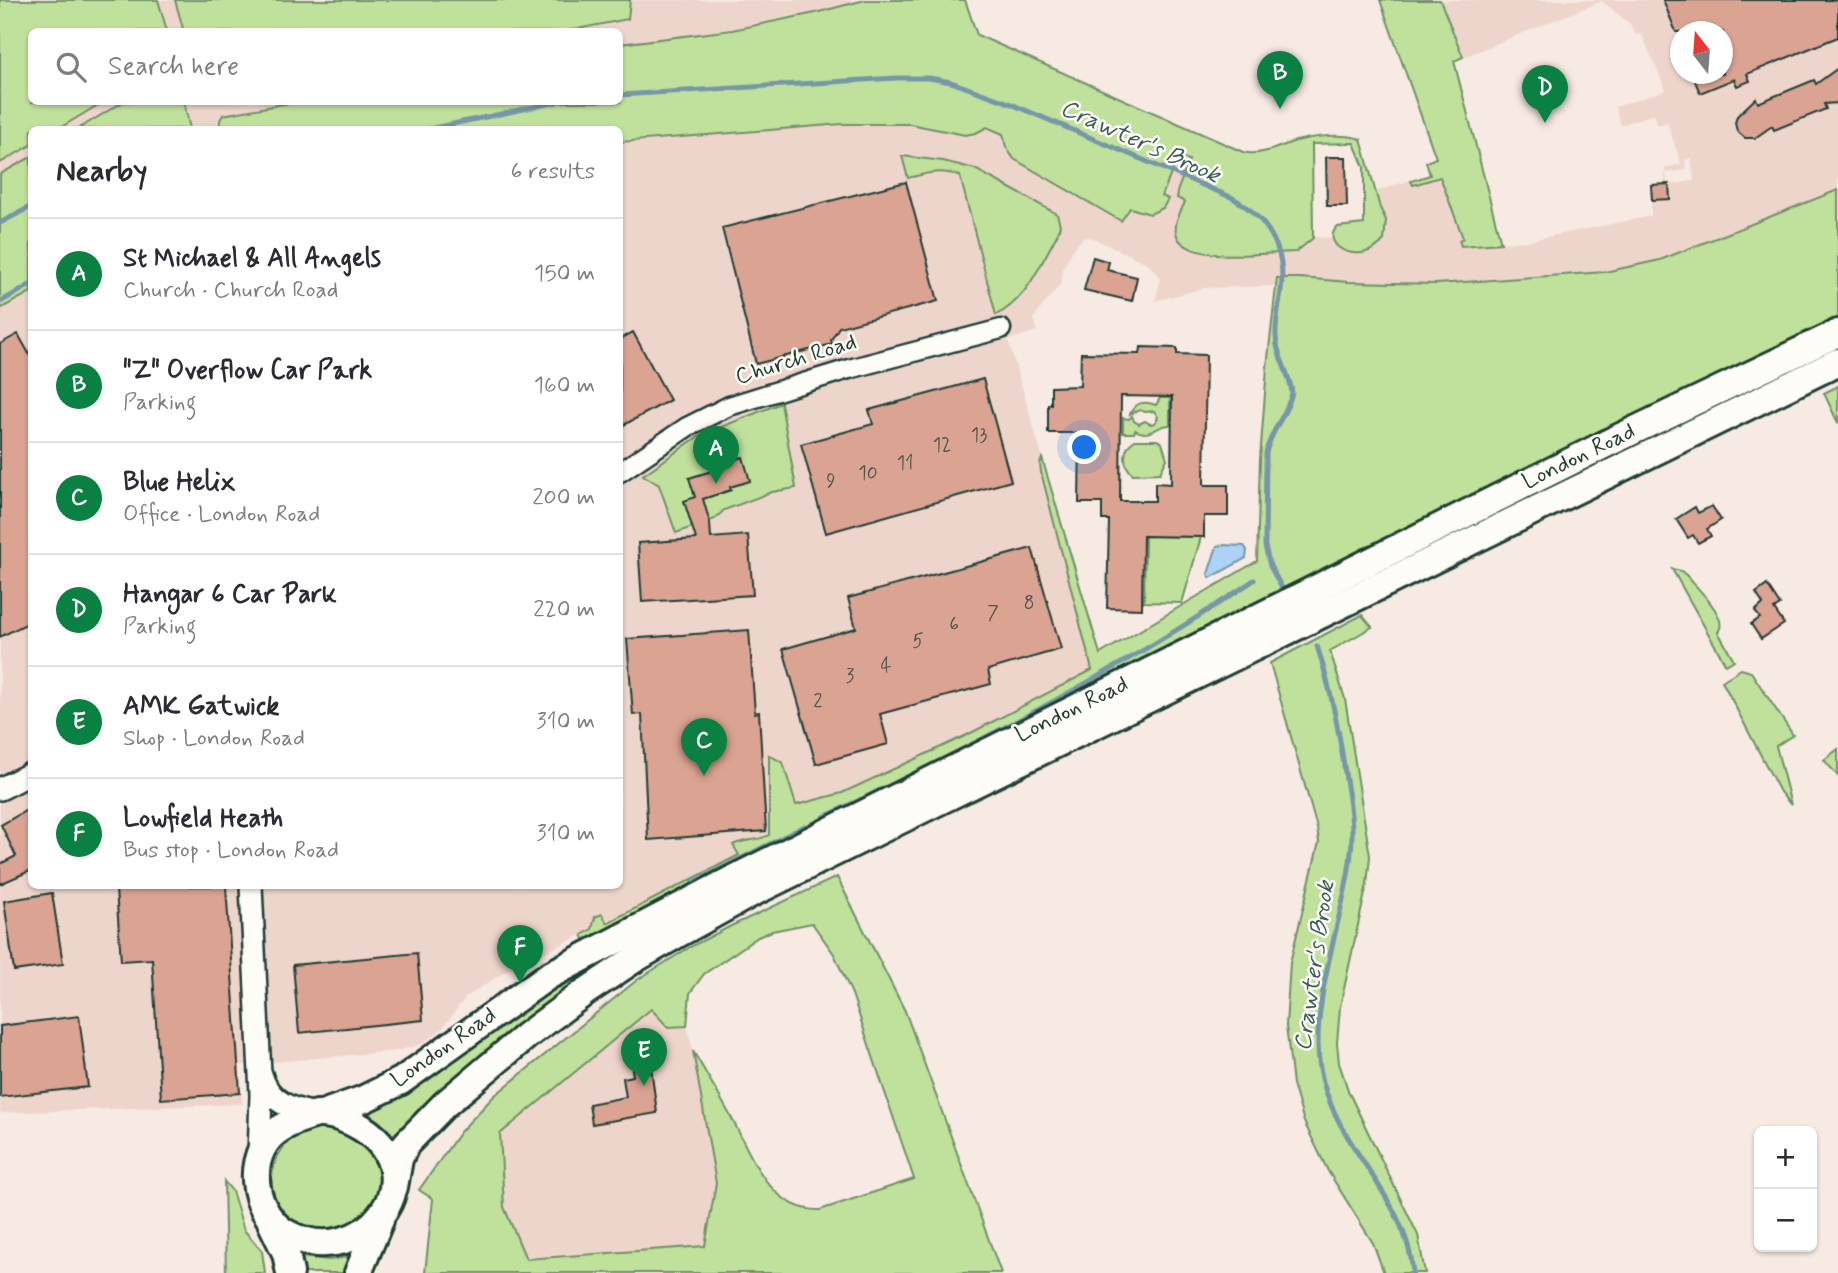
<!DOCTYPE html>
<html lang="en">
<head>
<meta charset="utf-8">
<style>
	:root { --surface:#fff; --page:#f7f7f7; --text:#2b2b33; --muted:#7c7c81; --line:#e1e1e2; --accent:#0b8043 }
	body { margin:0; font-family:Mynerve,sans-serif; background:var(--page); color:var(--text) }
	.controls { position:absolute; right:21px; bottom:21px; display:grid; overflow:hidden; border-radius:10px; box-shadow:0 2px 5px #0004 }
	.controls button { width:63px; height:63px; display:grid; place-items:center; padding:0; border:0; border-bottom:2px solid var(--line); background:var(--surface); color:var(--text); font:35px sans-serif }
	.compass { position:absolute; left:1670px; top:21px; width:63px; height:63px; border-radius:50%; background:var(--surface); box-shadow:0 2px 5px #0004; rotate:343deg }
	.you { position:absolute; left:1085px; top:448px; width:24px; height:24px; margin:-18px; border:5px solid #fff; border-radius:50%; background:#1a73e8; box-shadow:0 0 0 10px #1a73e833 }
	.badge { display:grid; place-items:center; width:46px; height:46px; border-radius:50%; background:var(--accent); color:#fff; font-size:23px; font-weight:700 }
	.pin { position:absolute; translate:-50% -58px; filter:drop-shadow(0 2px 4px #0008) }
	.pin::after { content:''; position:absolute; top:37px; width:24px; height:21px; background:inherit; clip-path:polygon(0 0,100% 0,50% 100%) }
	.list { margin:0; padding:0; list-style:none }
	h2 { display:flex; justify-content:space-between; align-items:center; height:91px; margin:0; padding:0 28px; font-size:30px }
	h2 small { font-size:23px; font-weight:400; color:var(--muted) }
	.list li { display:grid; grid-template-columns:46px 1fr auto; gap:21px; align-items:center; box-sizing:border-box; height:112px; padding:0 28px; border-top:2px solid var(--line) }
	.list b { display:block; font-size:26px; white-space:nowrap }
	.list p { margin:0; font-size:23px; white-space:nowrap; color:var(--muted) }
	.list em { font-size:23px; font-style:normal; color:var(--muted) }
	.icon { flex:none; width:38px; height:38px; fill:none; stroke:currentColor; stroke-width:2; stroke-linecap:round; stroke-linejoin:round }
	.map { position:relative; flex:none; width:1838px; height:1273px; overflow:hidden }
	.search { position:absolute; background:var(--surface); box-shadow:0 2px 5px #0004; left:28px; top:28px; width:595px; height:77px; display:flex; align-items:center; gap:18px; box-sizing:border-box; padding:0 24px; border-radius:10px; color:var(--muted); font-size:26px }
	.panel { position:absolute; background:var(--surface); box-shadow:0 2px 5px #0004; left:28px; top:126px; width:595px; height:763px; border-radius:10px }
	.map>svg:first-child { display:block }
	.built { fill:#eed5cb; fill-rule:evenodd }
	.green { fill:#c0e19b; stroke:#708f68; stroke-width:2; fill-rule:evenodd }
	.water { fill:#acd3f6; stroke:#7497a8; stroke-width:2 }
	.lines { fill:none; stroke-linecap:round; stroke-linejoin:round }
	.stream { stroke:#7497a8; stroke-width:5 }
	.building { fill:#daa392; stroke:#1f3d34; stroke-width:2; fill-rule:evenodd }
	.minor-casing { stroke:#1f3d34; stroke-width:23 }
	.tertiary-casing { stroke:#1f3d34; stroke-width:26 }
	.primary-casing { stroke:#1f3d34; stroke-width:32 }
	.minor { stroke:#fdfcf7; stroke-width:18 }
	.tertiary { stroke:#fdfcf7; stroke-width:21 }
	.primary { stroke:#fdfcf7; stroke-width:26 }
	.labels { text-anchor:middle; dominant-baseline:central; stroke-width:5; stroke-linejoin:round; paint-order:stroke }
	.number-label { font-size:19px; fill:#4e564c }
	.street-label { font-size:23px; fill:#1f3d34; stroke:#fdfcf7 }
	.water-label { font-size:24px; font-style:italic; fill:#3b5b5b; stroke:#fdfcf7 }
</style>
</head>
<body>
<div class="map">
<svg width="1838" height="1273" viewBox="0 0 1838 1273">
	<rect width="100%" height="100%" fill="#f6eae3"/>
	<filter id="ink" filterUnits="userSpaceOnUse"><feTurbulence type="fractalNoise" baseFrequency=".0143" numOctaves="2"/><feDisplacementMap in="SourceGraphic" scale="14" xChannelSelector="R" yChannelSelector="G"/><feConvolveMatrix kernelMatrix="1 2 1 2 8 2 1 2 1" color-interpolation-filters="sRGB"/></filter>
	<g filter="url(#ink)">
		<g class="built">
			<path d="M 0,0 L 938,0 L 935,24 L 1313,182 L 1313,237 L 1333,238 L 1375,249 L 1384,240 L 1374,198 L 1375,192 L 1410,180 L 1413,185 L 1445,175 L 1471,239 L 1478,245 L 1527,241 L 1651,216 L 1651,185 L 1665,184 L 1665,168 L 1681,164 L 1667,122 L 1658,125 L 1654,114 L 1621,125 L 1615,107 L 1666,90 L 1641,33 L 1636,35 L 1631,25 L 1602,1 L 1454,61 L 1386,0 L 1838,0 L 1838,190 L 1660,260 L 1629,268 L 1567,276 L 1437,284 L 1349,282 L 1300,278 L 1276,286 L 1204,288 L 1155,301 L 1161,278 L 1147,263 L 1090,237 L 1083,238 L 1074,248 L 1063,268 L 1062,282 L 1034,317 L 1037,331 L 1008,340 L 1106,674 L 775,837 L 641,907 L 507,970 L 465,998 L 442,1029 L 422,1044 L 397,1051 L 240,1065 L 242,1104 L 0,1113 L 0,309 L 31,292 L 32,886 L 620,886 L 620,140 L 710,129 L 962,118 L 620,130 L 32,130 L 31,273 L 0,289 ZM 32,32 L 620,32 L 620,102 L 32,102 ZM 1680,32 L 1722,32 L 1722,74 L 1680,74 ZM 902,156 L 945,171 L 932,171 L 908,178 ZM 1012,157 L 1143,199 L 1128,210 L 1094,190 L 1017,161 ZM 1691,158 L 1694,181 L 1667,185 L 1666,173 L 1686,170 L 1685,160 Z"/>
			<polygon points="652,1009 668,1027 687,1026 693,1051 716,1183 705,1246 526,1259 504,1207 500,1134"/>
		</g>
		<g class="green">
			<polygon points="0,0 158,0 167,31 32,32 32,102 103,102 58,129 32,130 31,145 0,163"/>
			<polygon points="175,0 630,0 628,19 562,32 184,32"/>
			<path d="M 865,0 L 965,0 L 977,35 L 1243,152 C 1261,157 1279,146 1296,141 C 1315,136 1343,133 1361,139 L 1380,208 L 1386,220 L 1384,240 C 1361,268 1319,246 1337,227 L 1364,224 L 1364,167 L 1354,143 L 1312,144 L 1313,238 L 1296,252 C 1273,252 1181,266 1176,232 C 1174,222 1181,211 1185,202 L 1177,198 L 1178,193 L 1177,192 L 1189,160 L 1178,156 L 1162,196 L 1168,199 L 1163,208 L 1150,214 L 1130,208 L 1121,221 L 1014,159 L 1006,147 L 1003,134 L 987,127 L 976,133 L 965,135 L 910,124 L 842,124 L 620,142 L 620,130 L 273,130 L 249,124 L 220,128 L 220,120 L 223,115 L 295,102 L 620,102 L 620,44 L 732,30 L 815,13 Z"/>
			<polygon points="1380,0 1440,0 1463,57 1454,61 1501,243 1461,246 1459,240 1463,238 1440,177 1413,185 1411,181 1430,175 1426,162 1436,158"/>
			<polygon points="123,102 184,102 190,129 78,129"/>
			<path d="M 902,156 L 943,161 L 975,169 L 1057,214 L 1060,225 L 1057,235 C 1041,263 1027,300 996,315 L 960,176 C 941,169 927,173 908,178 Z"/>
			<polygon points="31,157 31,292 0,309 0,174"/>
			<path d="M 1838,190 L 1838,320 L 588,946 L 582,935 L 592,929 L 595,917 L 602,914 L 607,923 L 739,855 L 733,845 C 745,839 759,841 769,835 L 769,755 L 783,763 L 796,805 L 842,793 L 967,735 L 1092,670 L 1041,472 L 1040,464 L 1042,458 L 1100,654 L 1257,561 L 1260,459 L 1267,367 L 1277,278 L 1300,278 L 1349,282 L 1437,284 L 1605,272 L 1660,260 Z"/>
			<polygon points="1838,386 1838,423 1824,393"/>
			<path d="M 1160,398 L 1170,398 L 1170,425 C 1156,425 1150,439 1135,430 L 1134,433 L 1123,433 L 1123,418 L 1129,419 L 1132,416 L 1134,421 L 1139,424 L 1145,421 L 1150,424 L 1155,423 L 1158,417 L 1154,411 L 1145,412 L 1140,410 L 1130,414 C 1136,401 1145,401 1156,405 Z"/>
			<polygon points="781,403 796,488 772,492 724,510 715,519 676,533 659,485 643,475 699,436"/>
			<path d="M 1135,440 L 1157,440 L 1162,443 L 1167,459 L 1160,473 L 1133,474 C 1122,465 1122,448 1135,440 Z"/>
			<polygon points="1145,536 1201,537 1182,603 1144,602"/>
			<path d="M 1672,569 L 1681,571 L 1686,575 C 1696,587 1730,618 1718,632 L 1734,660 L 1726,665 Z"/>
			<polygon points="1362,615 1372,627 1330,651 1345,699 1370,856 1367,884 1340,1007 1337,1043 1339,1063 1349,1093 1418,1235 1425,1273 1384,1273 1373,1243 1328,1171 1304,1122 1293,1084 1286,1026 1290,963 1319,842 1317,828 1270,663"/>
			<polygon points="1741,669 1751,672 1793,735 1776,746 1791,805 1780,792 1722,681"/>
			<polygon points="1838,749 1838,776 1824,760"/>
			<path d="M 837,877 L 905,1011 L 1001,1273 L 425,1273 L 433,1199 L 419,1190 L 460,1132 L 494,1096 L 637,980 L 690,947 L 731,926 ZM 812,923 L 834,954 L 852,994 L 914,1179 L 820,1210 C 769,1211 751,1154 731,1117 C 719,1095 706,1073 693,1051 L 716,1183 L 705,1246 L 526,1259 L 504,1207 L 500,1134 L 651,1009 L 668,1027 L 687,1026 L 690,993 L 704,974 L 758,937 L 772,931 Z"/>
			<path d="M 638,942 L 403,1137 L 392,1140 C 383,1129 371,1121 362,1111 L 554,988 Z"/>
			<path d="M 319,1127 C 355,1125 388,1158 378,1196 C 375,1206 365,1215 359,1224 L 313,1234 C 304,1228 292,1223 285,1216 C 263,1194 270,1155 293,1138 C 301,1132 310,1130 319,1127 Z"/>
			<polygon points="224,1181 232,1191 244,1230 262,1251 265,1273 226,1273"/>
			<polygon points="300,1257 329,1260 347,1257 352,1260 348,1273 299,1273"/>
		</g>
		<polygon class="water" points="1223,545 1244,546 1247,550 1246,558 1210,578 1208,574 1217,546"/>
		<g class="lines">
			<g class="stream">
				<path d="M 620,95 L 896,78 L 929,78 L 951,82 L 1004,101 L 1233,198 C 1262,215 1282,241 1282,277 C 1282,296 1275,316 1276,336 C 1276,356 1290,373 1292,393 C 1287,415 1270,431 1266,453 L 1265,546 L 1270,566 L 1283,590"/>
				<polyline points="424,130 557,102"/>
				<polyline points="0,223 32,206"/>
				<polyline points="0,302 32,284"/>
				<path d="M 1317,646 C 1331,689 1340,735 1346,780 C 1349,797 1352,815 1352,833 C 1352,851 1349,872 1345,890 C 1334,942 1311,1016 1320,1068 C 1332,1144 1408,1197 1413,1273"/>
				<path d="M 824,817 C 972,747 1118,672 1254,580"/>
				<polyline points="693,883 805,826"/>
			</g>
		</g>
		<g class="building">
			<polygon points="1663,0 1838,0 1838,37 1747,74 1750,81 1737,86 1734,79 1700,93 1692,74 1723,74 1723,32 1676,32"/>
			<polygon points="1838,68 1838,103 1824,104 1826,109 1774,130 1772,126 1755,138 1745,138 1737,131 1735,123 1737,116 1756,98 1758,103 1814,80 1816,84"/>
			<polygon points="1326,157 1346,157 1347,206 1327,206"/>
			<polygon points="906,182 938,301 839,327 831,340 832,344 756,364 722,228"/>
			<polygon points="1669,184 1670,199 1652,200 1651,185"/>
			<polygon points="1093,257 1109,262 1107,270 1137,277 1132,301 1084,290"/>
			<polygon points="633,332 670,400 620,427 620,339"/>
			<polygon points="18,334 32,359 32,621 0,637 0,344"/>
			<path d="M 1141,347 L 1177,348 L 1177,354 L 1206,355 L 1204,485 L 1228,485 L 1228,516 L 1204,516 L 1204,537 L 1143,536 L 1142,609 L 1107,608 L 1109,520 L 1102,520 L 1102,503 L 1079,503 L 1080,433 L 1048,433 L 1048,404 L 1051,404 L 1051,387 L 1080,386 L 1081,353 L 1140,354 ZM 1121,396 L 1172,397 L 1171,484 L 1155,483 L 1155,501 L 1120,501 Z"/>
			<polygon points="983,379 1011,481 826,533 801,444 873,424 869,410"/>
			<polygon points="743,457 750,481 730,487 731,490 703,499 710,523 711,538 748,535 753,595 642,602 638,543 696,539 684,501 695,497 689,478 731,465 730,461"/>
			<polygon points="1712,506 1721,520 1707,529 1711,536 1698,543 1693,535 1688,538 1676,519 1695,507 1698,513"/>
			<polygon points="1032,548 1061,649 988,670 991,684 880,714 888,744 816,764 783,649 856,628 848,598"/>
			<polygon points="1767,585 1780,605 1774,609 1784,624 1761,639 1751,624 1760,618 1755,611 1763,604 1756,593"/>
			<polygon points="749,630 755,713 759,712 766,831 648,840 642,714 633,715 627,639"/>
			<polygon points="32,807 32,870 0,884 0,864 16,856 1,825"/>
			<polygon points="164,886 226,886 240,1093 161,1099 152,959 121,961 116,889"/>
			<polygon points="52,893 63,964 14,971 4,901"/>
			<polygon points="417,953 423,1020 299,1033 293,965"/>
			<polygon points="79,1016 88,1087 0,1097 0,1026"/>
			<polygon points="650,1059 657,1113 592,1124 589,1104 626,1097 623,1078 633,1076 631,1061"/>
		</g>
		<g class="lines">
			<defs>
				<polyline id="minor" points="620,472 687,427 729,406 849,369 1001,329"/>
				<g id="tertiary">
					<polyline points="0,789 32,773"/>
					<polyline points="251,886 261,1095 259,1156"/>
					<path d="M 261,1074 C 268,1102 292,1110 317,1114"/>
				</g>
				<g id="primary">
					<path d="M 317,1114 C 333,1113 349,1120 362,1128 C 438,1177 363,1273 288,1234 C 256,1217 244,1166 270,1137 C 283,1124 300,1119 317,1114 Z"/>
					<polyline points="322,1114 364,1099 401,1081 548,976 731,880 1610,442 1838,333"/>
					<polyline points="394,1187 399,1159 406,1144 445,1104 526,1036 585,992 633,960 681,932 748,895 931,805 1838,362"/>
					<polyline points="271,1222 286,1253 290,1273"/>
					<polyline points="358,1273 380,1220"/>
				</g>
			</defs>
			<use href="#minor" class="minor-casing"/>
			<use href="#tertiary" class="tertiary-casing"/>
			<use href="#primary" class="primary-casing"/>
			<use href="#minor" class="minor"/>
			<use href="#tertiary" class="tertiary"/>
			<use href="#primary" class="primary"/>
		</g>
	</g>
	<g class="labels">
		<g class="number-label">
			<text x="979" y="435">13</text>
			<text x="942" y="445">12</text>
			<text x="905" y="463">11</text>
			<text x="868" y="473">10</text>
			<text x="831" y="481">9</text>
			<text x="1029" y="603">8</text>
			<text x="993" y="613">7</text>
			<text x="954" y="624">6</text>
			<text x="918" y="641">5</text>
			<text x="886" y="666">4</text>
			<text x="850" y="676">3</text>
			<text x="818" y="701">2</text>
		</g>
		<g class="street-label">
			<text transform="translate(796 360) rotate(-17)">Church Road</text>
			<text transform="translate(1579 457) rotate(-26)">London Road</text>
			<text transform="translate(1072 710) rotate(-26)">London Road</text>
			<text transform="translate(444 1048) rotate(-35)">London Road</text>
		</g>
		<g class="water-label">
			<text transform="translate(1140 142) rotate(24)">Crawter's Brook</text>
			<text transform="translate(1315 966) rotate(-82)">Crawter's Brook</text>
		</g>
	</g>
</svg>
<div class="controls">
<button>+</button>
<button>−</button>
</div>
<svg class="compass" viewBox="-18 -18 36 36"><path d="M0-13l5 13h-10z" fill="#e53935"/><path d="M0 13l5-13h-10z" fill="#7c7c81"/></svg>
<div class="you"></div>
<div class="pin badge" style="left:716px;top:484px">A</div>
<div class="pin badge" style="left:1280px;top:109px">B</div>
<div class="pin badge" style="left:704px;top:776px">C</div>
<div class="pin badge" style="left:1545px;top:123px">D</div>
<div class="pin badge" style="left:644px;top:1086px">E</div>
<div class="pin badge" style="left:520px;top:983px">F</div>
<div class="search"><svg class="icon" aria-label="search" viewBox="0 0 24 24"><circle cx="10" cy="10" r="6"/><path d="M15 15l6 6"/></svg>Search here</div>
<section class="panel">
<h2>Nearby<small>6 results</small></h2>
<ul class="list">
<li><span class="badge">A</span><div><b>St Michael &amp; All Angels</b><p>Church · Church Road</p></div><em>150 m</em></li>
<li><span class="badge">B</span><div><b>&quot;Z&quot; Overflow Car Park</b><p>Parking</p></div><em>160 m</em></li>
<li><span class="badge">C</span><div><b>Blue Helix</b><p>Office · London Road</p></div><em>200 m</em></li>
<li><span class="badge">D</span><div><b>Hangar 6 Car Park</b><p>Parking</p></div><em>220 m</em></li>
<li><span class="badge">E</span><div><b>AMK Gatwick</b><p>Shop · London Road</p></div><em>310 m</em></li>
<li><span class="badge">F</span><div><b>Lowfield Heath</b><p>Bus stop · London Road</p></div><em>310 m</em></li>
</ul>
</section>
</div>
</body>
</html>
